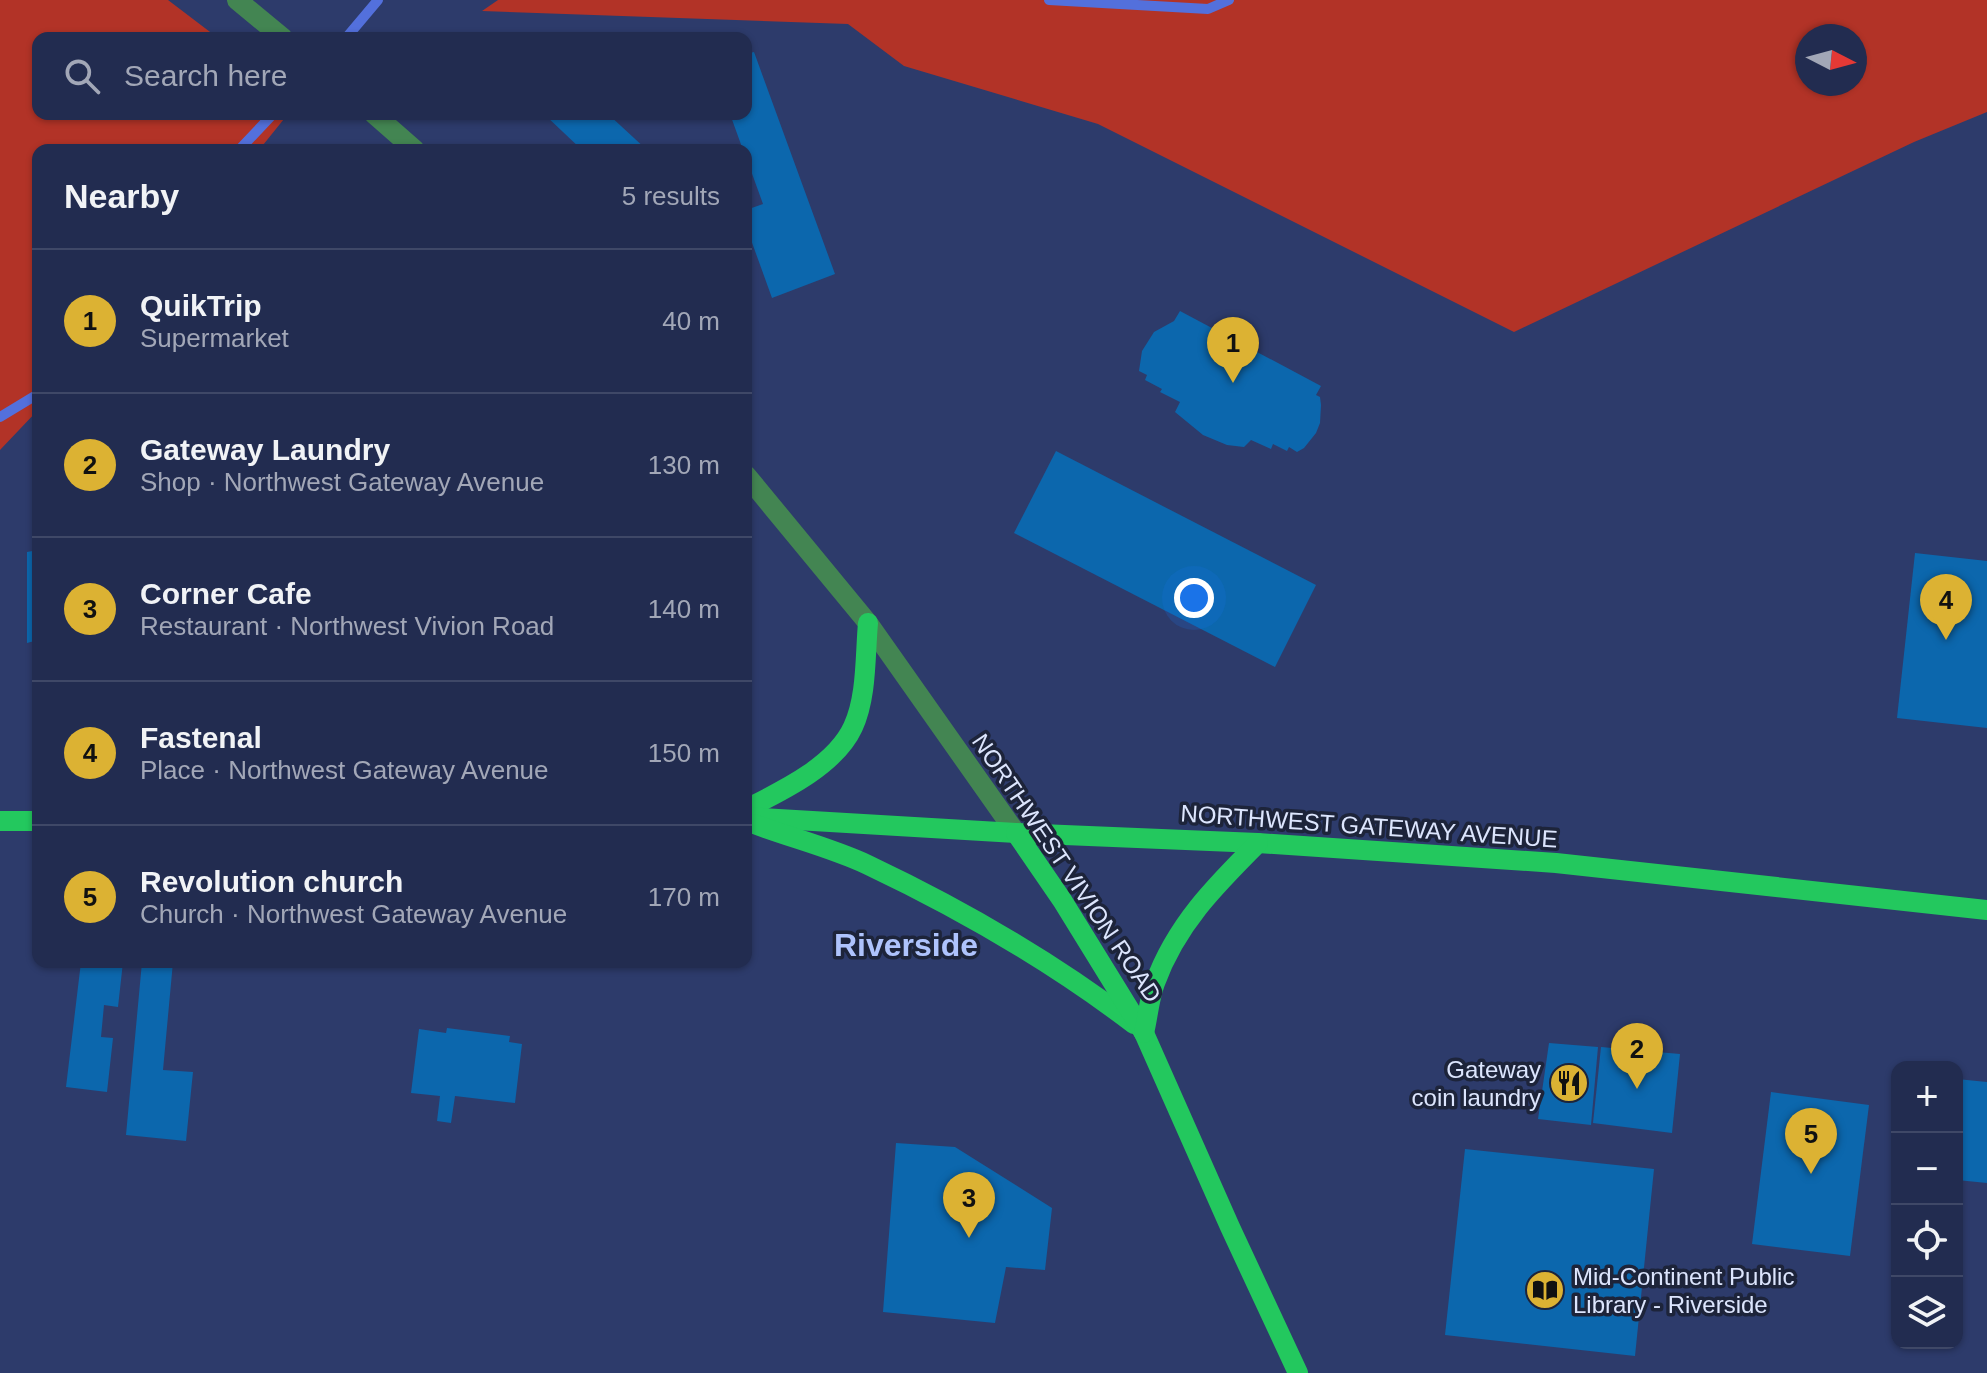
<!DOCTYPE html>
<html lang="en">
<head>
<meta charset="utf-8">
<style>
	:root { --surface:#222c50; --page:#2e385a; --text:#f1f3f6; --muted:#a2a7b7; --line:#3f4867; --accent:#dcb233 }
	body { margin:0; font-family:Helvetica,sans-serif; background:var(--page); color:var(--text) }
	.controls { position:absolute; right:24px; bottom:24px; display:grid; overflow:hidden; border-radius:16px; box-shadow:0 2px 6px #0004 }
	.controls button { width:72px; height:72px; display:grid; place-items:center; padding:0; border:0; border-bottom:2px solid var(--line); background:var(--surface); color:var(--text); font:40px sans-serif }
	.compass { position:absolute; left:1795px; top:24px; width:72px; height:72px; border-radius:50%; background:var(--surface); box-shadow:0 2px 6px #0004; rotate:96deg }
	.you { position:absolute; left:1194px; top:598px; width:28px; height:28px; margin:-20px; border:6px solid #fff; border-radius:50%; background:#1a73e8; box-shadow:0 0 0 12px #1a73e833 }
	.badge { display:grid; place-items:center; width:52px; height:52px; border-radius:50%; background:var(--accent); color:#111; font-size:26px; font-weight:700 }
	.pin { position:absolute; translate:-50% -66px; filter:drop-shadow(0 2px 4px #0008) }
	.pin::after { content:''; position:absolute; top:42px; width:28px; height:24px; background:inherit; clip-path:polygon(0 0,100% 0,50% 100%) }
	.list { margin:0; padding:0; list-style:none }
	h2 { display:flex; justify-content:space-between; align-items:center; height:104px; margin:0; padding:0 32px; font-size:34px }
	h2 small { font-size:26px; font-weight:400; color:var(--muted) }
	.list li { display:grid; grid-template-columns:52px 1fr auto; gap:24px; align-items:center; box-sizing:border-box; height:144px; padding:0 32px; border-top:2px solid var(--line) }
	.list b { display:block; font-size:30px; white-space:nowrap }
	.list p { margin:0; font-size:26px; white-space:nowrap; color:var(--muted) }
	.list em { font-size:26px; font-style:normal; color:var(--muted) }
	.icon { flex:none; width:44px; height:44px; fill:none; stroke:currentColor; stroke-width:2; stroke-linecap:round; stroke-linejoin:round }
	.map { position:relative; flex:none; width:1987px; height:1373px; overflow:hidden }
	.search { position:absolute; background:var(--surface); box-shadow:0 2px 6px #0004; left:32px; top:32px; width:720px; height:88px; display:flex; align-items:center; gap:20px; box-sizing:border-box; padding:0 28px; border-radius:16px; color:var(--muted); font-size:30px }
	.panel { position:absolute; background:var(--surface); box-shadow:0 2px 6px #0004; left:32px; top:144px; width:720px; height:824px; border-radius:16px }
	.map>svg:first-child { display:block }
	.green { fill:#b23327; fill-rule:evenodd }
	.lines { fill:none; stroke-linecap:round; stroke-linejoin:round }
	.stream { stroke:#5370dc; stroke-width:10 }
	.building { fill:#0c67ad }
	.minor { stroke:#438552; stroke-width:20 }
	.major { stroke:#23c85e; stroke-width:20 }
	.labels { text-anchor:middle; dominant-baseline:central; stroke-width:7; stroke-linejoin:round; paint-order:stroke }
	.street-label { font-size:24px; fill:#dce5fd; stroke:#1d243a }
	.poi-label { font-size:24px; fill:#dce5fd; stroke:#1d243a; text-anchor:end }
	.district-label { font-size:32px; font-weight:bold; fill:#aec3fc; stroke:#1d243a }
</style>
</head>
<body>
<div class="map">
<svg width="1987" height="1373" viewBox="0 0 1987 1373">
	<rect width="100%" height="100%" fill="#2d3b6b"/>
	<g class="green">
		<polygon points="0,0 168,0 218,38 38,38 38,114 288,114 259,150 38,150 38,410 0,450"/>
		<path d="M 498,0 L 1987,0 L 1987,112 L 1914,142 L 1514,332 L 1098,124 L 904,66 L 848,24 L 482,11 ZM 1807,36 L 1855,36 L 1855,84 L 1807,84 Z"/>
	</g>
	<g class="lines">
		<g class="stream">
			<polyline points="1049,0 1208,9 1229,0"/>
			<polyline points="346,38 378,0"/>
			<polyline points="239,150 273,114"/>
			<polyline points="0,417 38,394"/>
		</g>
	</g>
	<g class="building">
		<polygon points="754,52 835,274 772,298 746,226 746,210 763,204 746,157 746,150 743,150 730,114 746,114 746,54"/>
		<polygon points="544,114 608,114 647,150 582,150"/>
		<polygon points="1180,311 1321,386 1316,395 1320,397 1321,405 1320,423 1316,433 1304,448 1297,452 1289,447 1287,451 1273,444 1271,449 1251,440 1244,447 1227,445 1203,435 1175,412 1180,402 1160,392 1162,389 1145,380 1147,375 1139,371 1142,351 1154,332 1174,321"/>
		<polygon points="1056,451 1316,585 1275,667 1014,533"/>
		<polygon points="38,550 38,640 27,643 27,552"/>
		<polygon points="1915,553 1987,561 1987,728 1897,718"/>
		<polygon points="81,962 123,962 118,1007 104,1005 101,1037 113,1038 107,1092 66,1087"/>
		<polygon points="142,962 173,962 163,1070 193,1072 186,1141 126,1135"/>
		<polygon points="447,1028 510,1036 509,1042 522,1044 515,1103 455,1096 451,1123 437,1121 440,1096 411,1093 419,1029 446,1033"/>
		<polygon points="1549,1043 1598,1047 1591,1125 1538,1119"/>
		<polygon points="1601,1047 1680,1054 1672,1133 1593,1123"/>
		<polygon points="1957,1079 1987,1082 1987,1183 1957,1180"/>
		<polygon points="1771,1092 1869,1105 1850,1256 1752,1244"/>
		<polygon points="896,1143 955,1147 1052,1208 1045,1270 1006,1267 995,1323 883,1312"/>
		<polygon points="1465,1149 1654,1169 1635,1356 1445,1335"/>
	</g>
	<g class="lines">
		<g class="minor">
			<polyline points="237,0 283,38"/>
			<polyline points="374,114 415,150"/>
			<polyline points="746,475 868,623 1016,833"/>
		</g>
		<g class="major">
			<path d="M 746,809 C 782,791 835,766 853,727 C 867,697 865,656 868,623"/>
			<polyline points="746,817 1016,833 1258,843 1556,863 1987,910"/>
			<polyline points="0,821 38,821"/>
			<path d="M 754,824 C 791,838 832,848 868,865 C 963,910 1051,961 1134,1024"/>
			<polyline points="1016,833 1062,900 1144,1033 1230,1227 1298,1373"/>
			<path d="M 1144,1033 C 1148,1017 1149,999 1155,983 C 1176,925 1215,886 1258,843"/>
		</g>
	</g>
	<defs>
		<symbol id="restaurant-disc" viewBox="-11 -11 22 22"><circle r="9.5" fill="#dcb233" stroke="#1d243a"/><path d="M-5-6h1v4h1v-4h1v4h1v-4h1v5L-1.5 .5V6h-2V.5L-5-1ZM5-6V6H3V1.5H1.5Q1.5-4 5-6Z" fill="#111"/></symbol>
		<symbol id="library-disc" viewBox="-11 -11 22 22"><circle r="9.5" fill="#dcb233" stroke="#1d243a"/><path d="M-6-4Q-3-5.5-.7-3.5V5Q-3 3-6 4ZM6-4Q3-5.5 .7-3.5V5Q3 3 6 4Z" fill="#111"/></symbol>
	</defs>
	<g fill-rule="evenodd">
		<use href="#restaurant-disc" x="1547" y="1061" width="44" height="44"/>
		<use href="#library-disc" x="1523" y="1268" width="44" height="44"/>
	</g>
	<g class="labels">
		<g class="street-label">
			<text transform="translate(1369 826) rotate(4)">NORTHWEST GATEWAY AVENUE</text>
			<text transform="translate(1067 868) rotate(56)">NORTHWEST VIVION ROAD</text>
		</g>
		<g class="poi-label">
			<text x="1541" y="1069">Gateway<tspan x="1541" dy="28">coin laundry</tspan></text>
			<text x="1573" y="1276" text-anchor="start">Mid-Continent Public<tspan x="1573" dy="28">Library - Riverside</tspan></text>
		</g>
		<g class="district-label">
			<text x="906" y="945">Riverside</text>
		</g>
	</g>
</svg>
<div class="controls">
<button>+</button>
<button>−</button>
<button><svg class="icon" aria-label="locate" viewBox="0 0 24 24"><circle cx="12" cy="12" r="6"/><path d="M12 2v4M12 18v4M2 12h4M18 12h4"/></svg></button>
<button><svg class="icon" aria-label="layers" viewBox="0 0 24 24"><path d="M12 4l9 5-9 5-9-5zM3 14l9 5 9-5"/></svg></button>
</div>
<svg class="compass" viewBox="-18 -18 36 36"><path d="M0-13l5 13h-10z" fill="#e53935"/><path d="M0 13l5-13h-10z" fill="#a2a7b7"/></svg>
<div class="you"></div>
<div class="pin badge" style="left:1233px;top:383px">1</div>
<div class="pin badge" style="left:1637px;top:1089px">2</div>
<div class="pin badge" style="left:969px;top:1238px">3</div>
<div class="pin badge" style="left:1946px;top:640px">4</div>
<div class="pin badge" style="left:1811px;top:1174px">5</div>
<div class="search"><svg class="icon" aria-label="search" viewBox="0 0 24 24"><circle cx="10" cy="10" r="6"/><path d="M15 15l6 6"/></svg>Search here</div>
<section class="panel">
<h2>Nearby<small>5 results</small></h2>
<ul class="list">
<li><span class="badge">1</span><div><b>QuikTrip</b><p>Supermarket</p></div><em>40 m</em></li>
<li><span class="badge">2</span><div><b>Gateway Laundry</b><p>Shop · Northwest Gateway Avenue</p></div><em>130 m</em></li>
<li><span class="badge">3</span><div><b>Corner Cafe</b><p>Restaurant · Northwest Vivion Road</p></div><em>140 m</em></li>
<li><span class="badge">4</span><div><b>Fastenal</b><p>Place · Northwest Gateway Avenue</p></div><em>150 m</em></li>
<li><span class="badge">5</span><div><b>Revolution church</b><p>Church · Northwest Gateway Avenue</p></div><em>170 m</em></li>
</ul>
</section>
</div>
</body>
</html>
